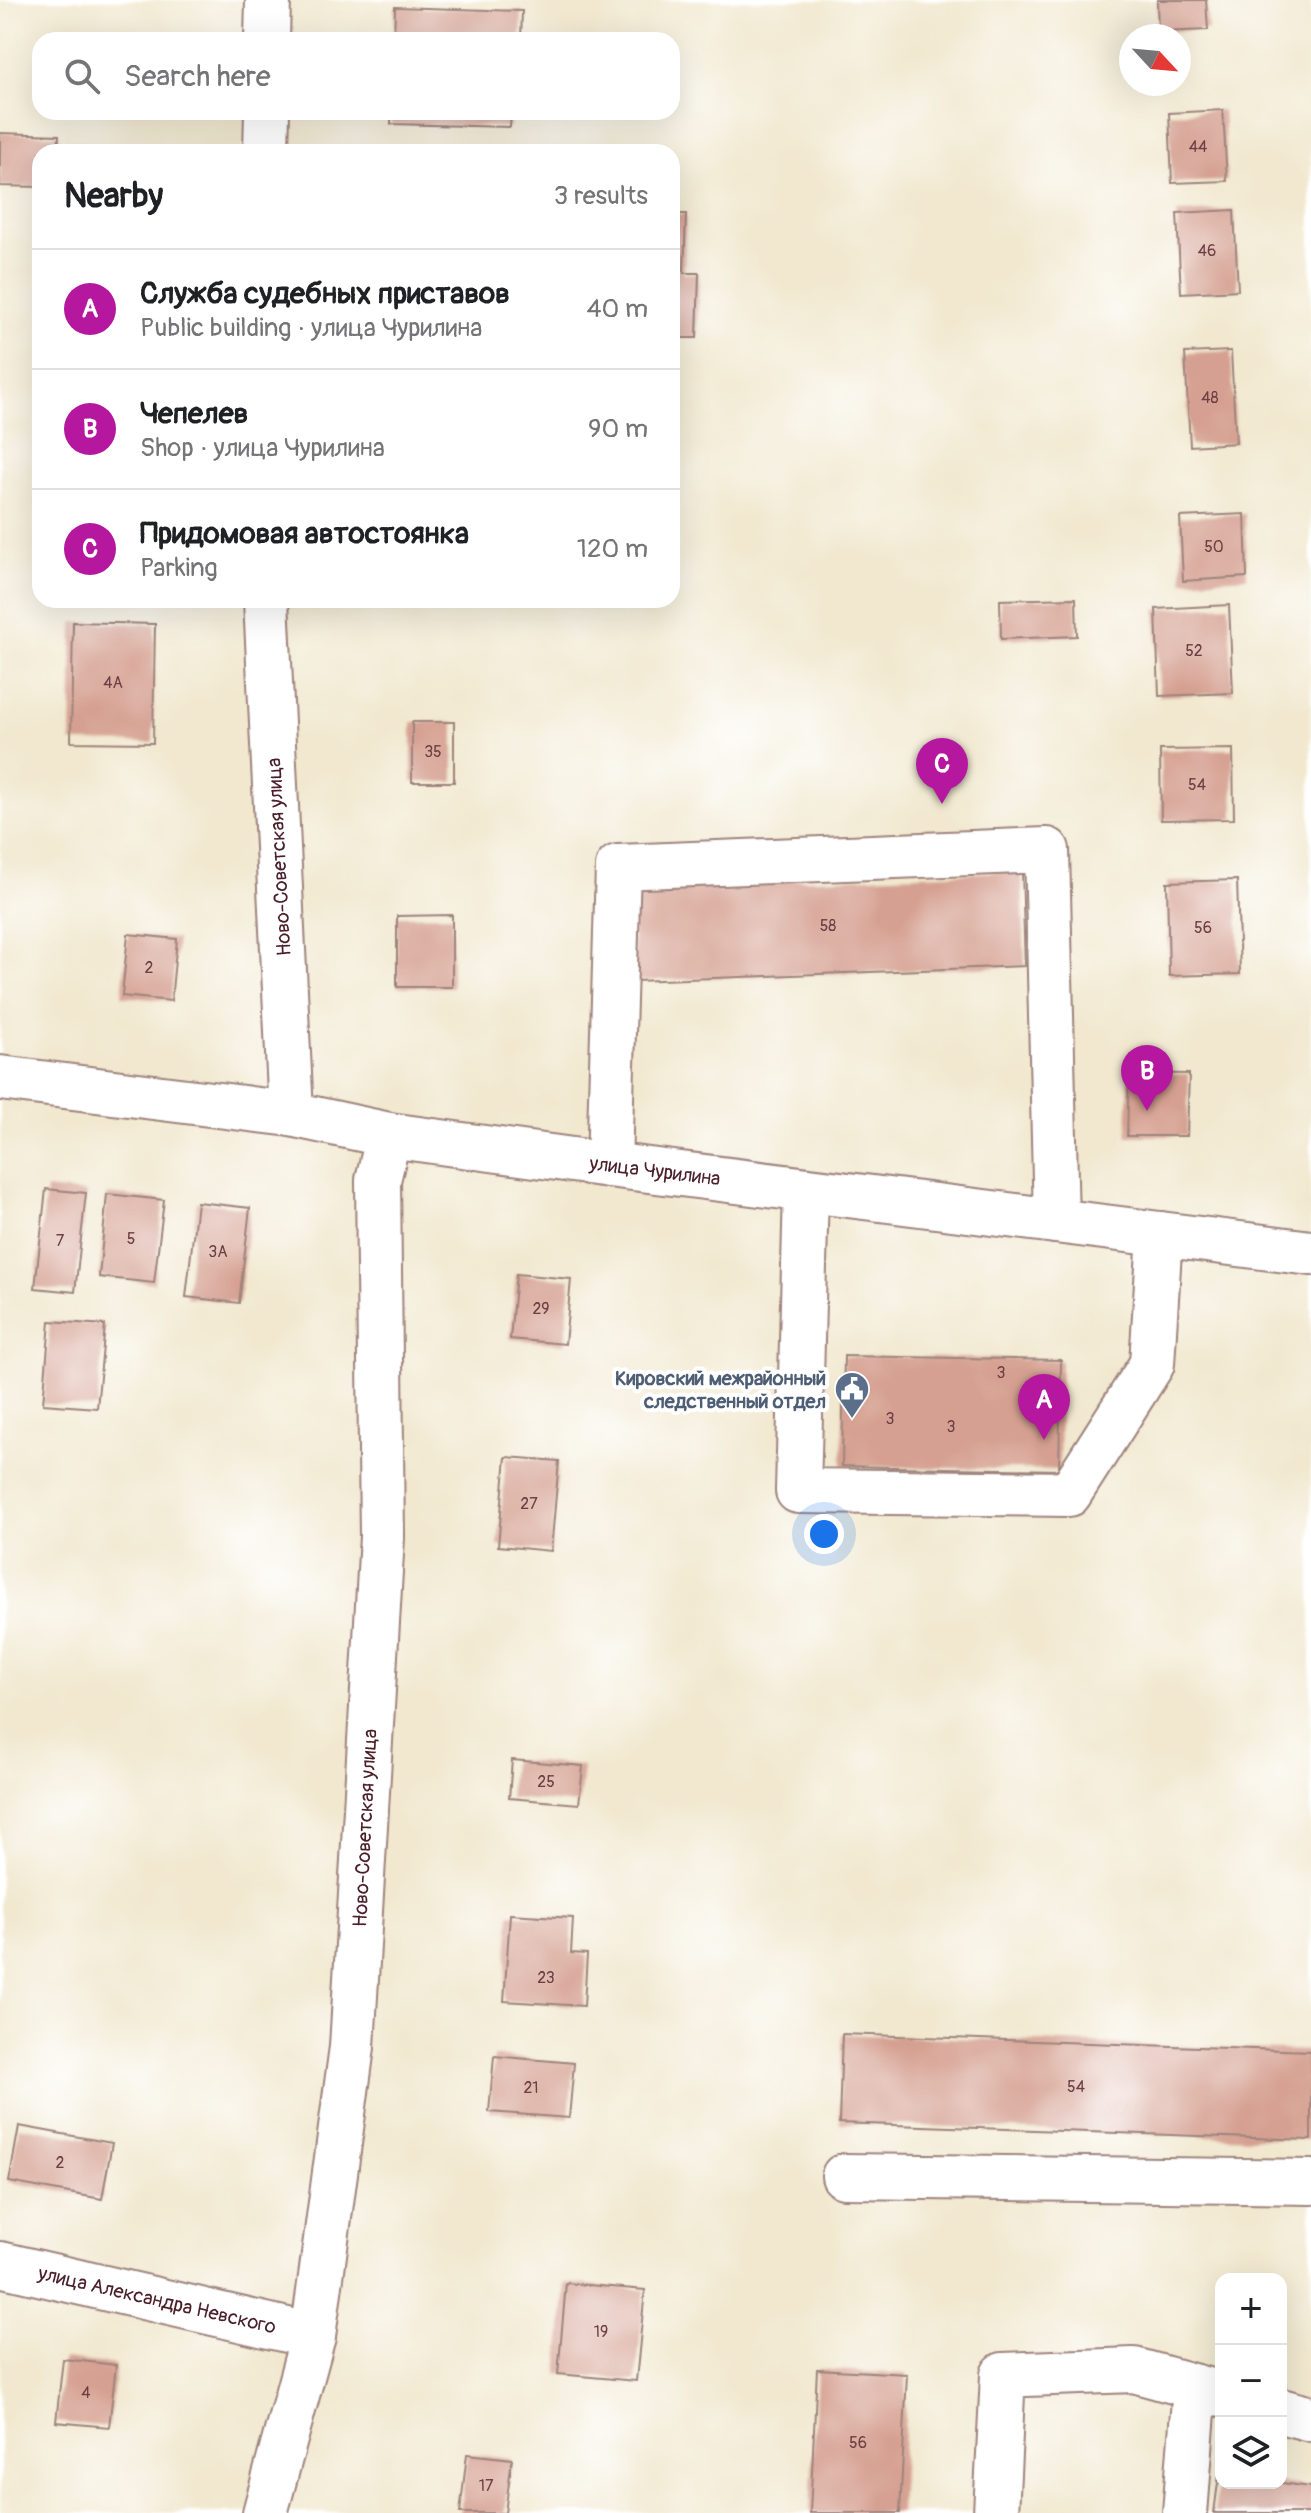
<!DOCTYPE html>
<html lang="en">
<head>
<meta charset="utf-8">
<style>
	:root { --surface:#fff; --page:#f6f6f6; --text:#202124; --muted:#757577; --line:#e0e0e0; --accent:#b5179e }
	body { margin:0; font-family:Pangolin,sans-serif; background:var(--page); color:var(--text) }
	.controls { position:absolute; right:24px; bottom:24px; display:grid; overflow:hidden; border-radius:16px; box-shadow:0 8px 32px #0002 }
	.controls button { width:72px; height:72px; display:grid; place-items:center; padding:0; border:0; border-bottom:2px solid var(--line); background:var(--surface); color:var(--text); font:40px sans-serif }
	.compass { position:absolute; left:1119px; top:24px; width:72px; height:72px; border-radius:50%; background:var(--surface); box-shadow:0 8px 32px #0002; rotate:116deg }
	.you { position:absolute; left:824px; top:1534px; width:28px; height:28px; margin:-20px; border:6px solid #fff; border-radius:50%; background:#1a73e8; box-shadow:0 0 0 12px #1a73e833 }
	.badge { display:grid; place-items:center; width:52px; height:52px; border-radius:50%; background:var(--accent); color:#fff; font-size:26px; font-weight:700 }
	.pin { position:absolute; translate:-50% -66px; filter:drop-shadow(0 2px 4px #0008) }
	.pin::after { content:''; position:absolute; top:42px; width:28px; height:24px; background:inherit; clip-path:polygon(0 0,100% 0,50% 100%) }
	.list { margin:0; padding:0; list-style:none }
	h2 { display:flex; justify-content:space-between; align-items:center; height:104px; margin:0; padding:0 32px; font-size:34px }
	h2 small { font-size:26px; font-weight:400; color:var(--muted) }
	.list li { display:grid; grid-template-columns:52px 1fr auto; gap:24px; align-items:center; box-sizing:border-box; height:120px; padding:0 32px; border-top:2px solid var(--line) }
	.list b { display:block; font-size:30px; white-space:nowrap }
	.list p { margin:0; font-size:26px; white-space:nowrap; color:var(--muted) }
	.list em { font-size:26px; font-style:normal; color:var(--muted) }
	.icon { flex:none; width:44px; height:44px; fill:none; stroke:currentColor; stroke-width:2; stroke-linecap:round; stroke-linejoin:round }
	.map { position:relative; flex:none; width:1311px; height:2513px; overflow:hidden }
	.search { position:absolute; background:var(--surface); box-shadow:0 8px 32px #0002; left:32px; top:32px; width:648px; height:88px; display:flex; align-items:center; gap:20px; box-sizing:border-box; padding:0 28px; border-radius:24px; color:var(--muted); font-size:30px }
	.panel { position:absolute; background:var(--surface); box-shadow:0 8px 32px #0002; left:32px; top:144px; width:648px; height:464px; border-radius:24px }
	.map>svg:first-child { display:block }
	.building { fill:#d5a091 }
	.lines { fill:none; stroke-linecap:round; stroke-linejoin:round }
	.minor-casing { stroke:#9e847d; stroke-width:48 }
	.minor { stroke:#fff; stroke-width:44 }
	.labels { text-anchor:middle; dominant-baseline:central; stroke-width:8; stroke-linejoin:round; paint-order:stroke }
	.number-label { font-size:16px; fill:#6d3f44 }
	.street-label { font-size:20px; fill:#4a1f2b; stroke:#fff }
	.service-label { font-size:20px; font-weight:bold; fill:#4e5e75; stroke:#fff; text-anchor:end }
</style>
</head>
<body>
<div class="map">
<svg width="1311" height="2513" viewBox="0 0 1311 2513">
	<rect width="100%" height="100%" fill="#fff"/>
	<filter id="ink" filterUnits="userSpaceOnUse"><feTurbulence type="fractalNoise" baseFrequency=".0125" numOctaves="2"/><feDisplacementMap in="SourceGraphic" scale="16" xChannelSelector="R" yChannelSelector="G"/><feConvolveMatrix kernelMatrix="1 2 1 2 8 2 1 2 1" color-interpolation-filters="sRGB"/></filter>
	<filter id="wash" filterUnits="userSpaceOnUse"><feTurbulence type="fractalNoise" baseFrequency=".006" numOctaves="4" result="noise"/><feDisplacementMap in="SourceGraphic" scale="32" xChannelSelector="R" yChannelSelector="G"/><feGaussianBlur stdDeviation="1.8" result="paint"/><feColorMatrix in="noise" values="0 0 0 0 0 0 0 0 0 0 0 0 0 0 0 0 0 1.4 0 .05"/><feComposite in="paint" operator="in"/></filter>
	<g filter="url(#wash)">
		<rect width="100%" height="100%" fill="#f1e8cf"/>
		<g id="blocks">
			<g class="building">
				<polygon points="1157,0 1206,0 1208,30 1158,32"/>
				<polygon points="395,7 522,11 521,40 394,40"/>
				<polygon points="1223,110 1227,181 1172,183 1169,113"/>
				<polygon points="391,112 511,112 510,127 391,124"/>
				<polygon points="0,133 59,135 58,152 40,152 40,187 0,186"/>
				<polygon points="1234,210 1238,290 1181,293 1177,213"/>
				<polygon points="672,214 686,214 684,273 699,273 697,338 672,338"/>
				<polygon points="1231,351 1236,443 1190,446 1185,353"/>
				<polygon points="1245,514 1247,577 1183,581 1180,517"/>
				<polygon points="1076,598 1077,636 1001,639 1000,600"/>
				<polygon points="389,600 444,600 444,607 389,606"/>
				<polygon points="1229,605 1233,693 1159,696 1156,609"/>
				<polygon points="73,622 155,624 153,743 71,742"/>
				<rect x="412" y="722" width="42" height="60"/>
				<polygon points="1233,749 1234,819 1161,820 1160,750"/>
				<polygon points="1022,871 1025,966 635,981 631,886"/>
				<polygon points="1237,880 1240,974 1169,976 1167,882"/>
				<polygon points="452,915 452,987 397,987 397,916"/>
				<polygon points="128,934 177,939 171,1001 122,996"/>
				<polygon points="1129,1073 1189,1074 1187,1136 1127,1136"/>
				<polygon points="46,1189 86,1193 75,1292 35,1288"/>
				<polygon points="107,1194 164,1200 154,1283 99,1277"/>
				<polygon points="197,1202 250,1208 239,1303 186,1297"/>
				<polygon points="516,1274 571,1279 565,1344 510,1339"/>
				<polygon points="50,1321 105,1325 97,1408 43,1404"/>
				<polygon points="844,1356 1061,1360 1059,1470 842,1466"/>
				<polygon points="506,1457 559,1461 551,1551 498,1546"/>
				<polygon points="512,1760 583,1766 579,1804 509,1798"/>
				<polygon points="510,1914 573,1918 571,1953 587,1954 584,2006 504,2001"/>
				<polygon points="842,2034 1311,2051 1311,2140 839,2123"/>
				<polygon points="494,2056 574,2063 569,2118 489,2112"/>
				<polygon points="19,2126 112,2143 102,2199 9,2182"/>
				<polygon points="566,2283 645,2290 636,2381 558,2374"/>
				<polygon points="63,2359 116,2365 109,2427 56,2422"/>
				<polygon points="817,2369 907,2374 900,2513 810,2513"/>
				<polygon points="467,2454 512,2459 505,2513 460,2513"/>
				<polygon points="1219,2475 1221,2483 1282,2483 1311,2487 1311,2513 1214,2513"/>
			</g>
		</g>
	</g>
	<g filter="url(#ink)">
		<use href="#blocks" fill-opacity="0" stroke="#9e847d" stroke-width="2"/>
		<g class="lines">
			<defs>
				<g id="minor">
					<polyline points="267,40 268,0"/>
					<polyline points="266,152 267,112"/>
					<polyline points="266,600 291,1114"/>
					<polyline points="0,1078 291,1114 389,1135 609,1165 1311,1253"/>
					<polyline points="609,1165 618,867 1047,850 1056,1221"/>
					<polyline points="806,1190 798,1491 1069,1494 1152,1364 1160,1234"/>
					<polyline points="844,2176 1311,2182"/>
					<polyline points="0,2264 313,2336"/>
					<polyline points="1281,2411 1311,2419"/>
					<polyline points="265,2513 313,2336 352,2047 382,1537 378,1180 389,1135"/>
					<polyline points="996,2513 1003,2375 1134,2370 1221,2394"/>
					<polyline points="1185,2513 1195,2387"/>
				</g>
			</defs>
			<use href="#minor" class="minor-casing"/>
			<use href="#minor" class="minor"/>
		</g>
	</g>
	<defs>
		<symbol id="civic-pin" viewBox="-11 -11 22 30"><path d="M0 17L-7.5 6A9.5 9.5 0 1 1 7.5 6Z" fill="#5c6f8a" stroke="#fff"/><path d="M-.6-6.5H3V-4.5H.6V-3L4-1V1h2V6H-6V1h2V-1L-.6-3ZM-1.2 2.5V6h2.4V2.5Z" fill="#fff"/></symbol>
	</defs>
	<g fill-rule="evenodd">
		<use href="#civic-pin" x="832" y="1369" width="40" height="54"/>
	</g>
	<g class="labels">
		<g class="number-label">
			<text x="1198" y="147">44</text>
			<text x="1207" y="251">46</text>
			<text x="1210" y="398">48</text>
			<text x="1214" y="547">50</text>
			<text x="1194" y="651">52</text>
			<text x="113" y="683">4А</text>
			<text x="433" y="752">35</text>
			<text x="1197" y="785">54</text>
			<text x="828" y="926">58</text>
			<text x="1203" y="928">56</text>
			<text x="149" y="968">2</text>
			<text x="131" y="1239">5</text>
			<text x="60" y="1241">7</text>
			<text x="218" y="1252">3А</text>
			<text x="541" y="1309">29</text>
			<text x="1001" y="1373">3</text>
			<text x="890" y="1419">3</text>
			<text x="951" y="1427">3</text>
			<text x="529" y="1504">27</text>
			<text x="546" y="1782">25</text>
			<text x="546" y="1978">23</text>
			<text x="1076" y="2087">54</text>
			<text x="531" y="2088">21</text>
			<text x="60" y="2163">2</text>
			<text x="601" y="2332">19</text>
			<text x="86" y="2393">4</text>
			<text x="858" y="2443">56</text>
			<text x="486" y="2486">17</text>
		</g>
		<g class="street-label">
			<text transform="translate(279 857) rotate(-93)">Ново-Советская улица</text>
			<text transform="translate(655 1171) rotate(7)">улица Чурилина</text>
			<text transform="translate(365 1828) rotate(-87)">Ново-Советская улица</text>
			<text transform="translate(157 2300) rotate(13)">улица Александра Невского</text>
		</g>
		<g class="service-label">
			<text x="826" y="1378">Кировский межрайонный<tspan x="826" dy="23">следственный отдел</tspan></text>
		</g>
	</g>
</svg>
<div class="controls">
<button>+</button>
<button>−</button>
<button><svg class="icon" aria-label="layers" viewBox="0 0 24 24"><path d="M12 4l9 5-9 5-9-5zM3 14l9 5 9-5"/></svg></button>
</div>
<svg class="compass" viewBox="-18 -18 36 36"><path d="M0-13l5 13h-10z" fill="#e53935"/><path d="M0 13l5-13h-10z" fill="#757577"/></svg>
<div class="you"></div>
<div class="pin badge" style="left:1044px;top:1440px">A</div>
<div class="pin badge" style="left:1147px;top:1111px">B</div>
<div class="pin badge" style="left:942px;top:804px">C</div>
<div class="search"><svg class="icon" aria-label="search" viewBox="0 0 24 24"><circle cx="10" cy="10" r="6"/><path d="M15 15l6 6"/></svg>Search here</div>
<section class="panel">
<h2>Nearby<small>3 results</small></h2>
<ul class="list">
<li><span class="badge">A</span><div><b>Служба судебных приставов</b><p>Public building · улица Чурилина</p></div><em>40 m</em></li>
<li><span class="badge">B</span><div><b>Чепелев</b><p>Shop · улица Чурилина</p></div><em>90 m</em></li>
<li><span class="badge">C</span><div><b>Придомовая автостоянка</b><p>Parking</p></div><em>120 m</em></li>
</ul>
</section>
</div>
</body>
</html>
